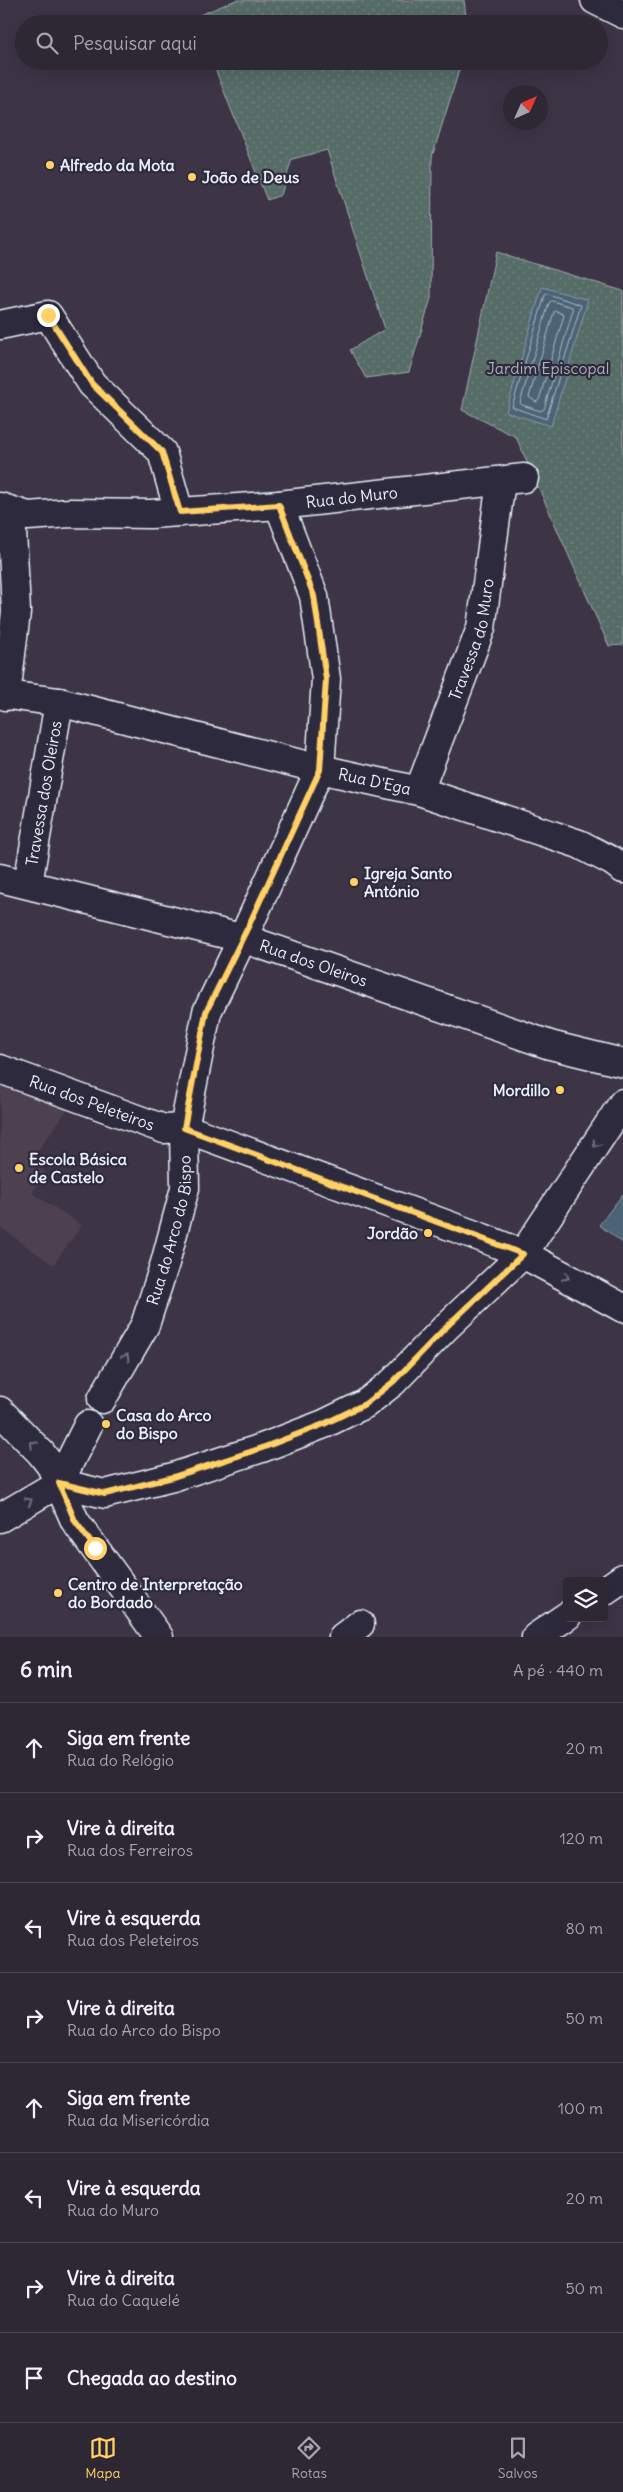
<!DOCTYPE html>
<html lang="pt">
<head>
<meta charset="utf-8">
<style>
	:root { --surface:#2e2734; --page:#3a3340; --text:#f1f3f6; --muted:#a7a5ac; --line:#49444f; --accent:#ffd166 }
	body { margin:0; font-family:Delius,sans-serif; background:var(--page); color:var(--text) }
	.controls { position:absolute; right:15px; bottom:15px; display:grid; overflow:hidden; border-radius:5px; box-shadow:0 5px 20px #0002 }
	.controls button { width:45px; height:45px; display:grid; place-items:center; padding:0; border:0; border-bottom:1px solid var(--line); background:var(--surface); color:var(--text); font:25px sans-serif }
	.compass { position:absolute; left:503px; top:85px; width:45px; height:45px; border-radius:50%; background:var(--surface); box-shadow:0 5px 20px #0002; rotate:45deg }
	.stop { position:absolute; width:15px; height:15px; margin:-11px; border:4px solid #ffd166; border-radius:50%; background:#fff }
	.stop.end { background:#ffd166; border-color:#fff; box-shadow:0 1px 5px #0008 }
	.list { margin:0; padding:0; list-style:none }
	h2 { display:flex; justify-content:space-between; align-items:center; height:65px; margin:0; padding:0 20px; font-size:21px }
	h2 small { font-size:16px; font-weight:400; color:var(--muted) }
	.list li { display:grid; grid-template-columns:32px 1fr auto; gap:15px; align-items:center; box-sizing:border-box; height:90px; padding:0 20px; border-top:1px solid var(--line) }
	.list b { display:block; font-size:19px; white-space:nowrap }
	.list p { margin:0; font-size:16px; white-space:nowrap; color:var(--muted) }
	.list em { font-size:16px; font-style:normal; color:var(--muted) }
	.icon { flex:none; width:28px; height:28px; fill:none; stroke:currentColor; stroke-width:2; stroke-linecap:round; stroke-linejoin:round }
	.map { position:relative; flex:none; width:623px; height:1637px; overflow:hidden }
	.search { position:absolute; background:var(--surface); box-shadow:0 5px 20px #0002; left:15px; right:15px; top:15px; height:55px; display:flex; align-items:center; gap:12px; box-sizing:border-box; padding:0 18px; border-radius:28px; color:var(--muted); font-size:19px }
	.sheet { height:785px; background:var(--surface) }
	nav { display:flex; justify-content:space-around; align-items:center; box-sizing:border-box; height:70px; border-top:1px solid var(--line); background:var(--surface); font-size:14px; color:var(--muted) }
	nav a { display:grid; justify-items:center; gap:2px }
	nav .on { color:var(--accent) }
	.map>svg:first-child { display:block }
	.built { fill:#4e4151 }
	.grass { fill:url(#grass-dots); stroke:#a0aeaf }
	.water { fill:#4c6475; stroke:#8a9ca9 }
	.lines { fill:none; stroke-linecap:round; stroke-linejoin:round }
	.shore { stroke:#aab9c4; stroke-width:1 }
	.minor-casing { stroke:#e8f1f8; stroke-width:31 }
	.minor { stroke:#2f2a3d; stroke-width:28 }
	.oneway { stroke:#70707e }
	.route { stroke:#ffd166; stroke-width:6 }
	.poi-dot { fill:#ffd166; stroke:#2f2a3d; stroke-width:2 }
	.labels { text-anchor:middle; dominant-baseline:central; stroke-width:4.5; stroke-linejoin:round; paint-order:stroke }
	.poi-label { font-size:16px; font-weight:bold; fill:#e8f1f8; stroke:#2f2a3d; text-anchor:start }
	.park-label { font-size:16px; fill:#a7b5b6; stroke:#2f2a3d }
	.street-label { font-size:16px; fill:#e8f1f8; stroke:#2f2a3d }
</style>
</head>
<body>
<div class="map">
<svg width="623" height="1637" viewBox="0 0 623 1637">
	<defs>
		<pattern id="grass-dots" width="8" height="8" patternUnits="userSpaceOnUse" patternTransform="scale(1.25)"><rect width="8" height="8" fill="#576c66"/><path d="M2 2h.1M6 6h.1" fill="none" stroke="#6f817d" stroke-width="1.8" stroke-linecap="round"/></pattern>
	</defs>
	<rect width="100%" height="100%" fill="#3d3446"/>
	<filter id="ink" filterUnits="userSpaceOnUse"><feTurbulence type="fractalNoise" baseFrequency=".02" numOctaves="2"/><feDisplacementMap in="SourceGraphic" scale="10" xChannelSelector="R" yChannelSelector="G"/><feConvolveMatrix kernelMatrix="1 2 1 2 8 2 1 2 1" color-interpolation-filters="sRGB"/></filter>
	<g filter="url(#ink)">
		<polygon class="built" points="0,1081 71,1104 30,1162 46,1173 32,1193 82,1225 53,1265 0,1227"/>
		<g class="grass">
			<polygon points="236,0 464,0 467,24 198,24 195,17"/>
			<polygon points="212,61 462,61 432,157 431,298 409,372 366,378 350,350 385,329 327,150 292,159 281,195 267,200"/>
			<polygon points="496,252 623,291 623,645 609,646 516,437 462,410"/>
		</g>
		<g class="water">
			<polygon points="542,287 588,300 551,426 506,412"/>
			<polygon points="623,1194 623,1243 599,1225"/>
		</g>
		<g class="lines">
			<g class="shore">
				<polygon points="548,294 581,305 546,419 512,407 545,295"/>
				<polygon points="552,301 572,307 573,310 544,409 541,411 522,405 520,403 549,303"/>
				<polygon points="557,311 564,315 539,400 536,402 529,397 554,312"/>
			</g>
			<defs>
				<g id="minor">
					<polyline points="595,0 623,14"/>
					<polyline points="0,325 48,315 92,384 162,452 179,512"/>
					<path id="s1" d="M 0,507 L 28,516 L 70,513 L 151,514 L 279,505 L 524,478"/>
					<path id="s2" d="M 0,694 L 59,702 L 320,769 L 419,791 L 579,844 L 612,861 L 623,869"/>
					<polyline points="6,696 16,612 11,511"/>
					<path id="s3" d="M 419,791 L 481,628 L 501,481"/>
					<path id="s4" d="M 0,878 L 245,939 L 550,1045 L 623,1063"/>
					<path id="s5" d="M 28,884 L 59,702"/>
					<path id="s6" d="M 0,1069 L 164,1129 L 184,1128 L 483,1238 L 523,1254 L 623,1308"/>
					<path id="s7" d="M 102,1399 L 145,1325 L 165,1263 L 185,1188 L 184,1128 L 207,1012 L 248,927 L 320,769 L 326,679 L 314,596 L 279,505"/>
					<polyline points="0,1411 41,1453 51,1466 75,1521 159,1637"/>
					<polyline points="59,1483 105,1494 173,1477 262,1448 324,1424 365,1404 393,1382 445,1328 523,1254 623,1103"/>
					<polyline points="59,1483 88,1425"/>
					<polyline points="0,1518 59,1483"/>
					<polyline points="604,1591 623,1578"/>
					<polyline points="343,1637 360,1624"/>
					<polyline points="536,1637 567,1616"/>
				</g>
			</defs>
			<use href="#minor" class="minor-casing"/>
			<use href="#minor" class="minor"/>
		</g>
		<defs><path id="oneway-chevron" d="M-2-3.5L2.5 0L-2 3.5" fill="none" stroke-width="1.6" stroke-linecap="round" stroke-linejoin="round" transform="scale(1.25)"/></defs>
		<g class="oneway">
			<use href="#oneway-chevron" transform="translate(596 1144) rotate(124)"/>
			<use href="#oneway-chevron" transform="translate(566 1277) rotate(28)"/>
			<use href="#oneway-chevron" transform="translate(126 1357) rotate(-59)"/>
			<use href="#oneway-chevron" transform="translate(33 1444) rotate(-135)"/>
			<use href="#oneway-chevron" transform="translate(29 1501) rotate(-30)"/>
		</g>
	</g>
	<g class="lines" filter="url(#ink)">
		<polyline class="route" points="48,315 92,384 162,452 180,512 279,505 314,596 326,679 320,770 248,927 206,1012 184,1128 523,1254 445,1328 393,1382 365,1404 324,1424 262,1448 173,1477 105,1494 59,1483 75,1521 95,1548"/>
	</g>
	<g class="poi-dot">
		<circle cx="50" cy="165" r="5"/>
		<circle cx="192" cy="177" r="5"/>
		<circle cx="354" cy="882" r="5"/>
		<circle cx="560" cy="1090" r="5"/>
		<circle cx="19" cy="1168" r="5"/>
		<circle cx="428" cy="1233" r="5"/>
		<circle cx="106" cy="1424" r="5"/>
		<circle cx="58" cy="1593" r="5"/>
	</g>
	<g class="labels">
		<g class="poi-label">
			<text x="60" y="165">Alfredo da Mota</text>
			<text x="202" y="177">João de Deus</text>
			<text x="364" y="873">Igreja Santo<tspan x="364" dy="18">António</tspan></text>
			<text x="550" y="1090" text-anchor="end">Mordillo</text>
			<text x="29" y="1159">Escola Básica<tspan x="29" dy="18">de Castelo</tspan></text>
			<text x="418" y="1233" text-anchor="end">Jordão</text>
			<text x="116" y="1415">Casa do Arco<tspan x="116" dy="18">do Bispo</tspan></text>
			<text x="68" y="1584">Centro de Interpretação<tspan x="68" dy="18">do Bordado</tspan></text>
		</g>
		<g class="park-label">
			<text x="548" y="368">Jardim Episcopal</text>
		</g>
		<g class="street-label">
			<text stroke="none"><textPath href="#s1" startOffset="354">Rua do Muro</textPath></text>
			<text stroke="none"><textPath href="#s3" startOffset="161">Travessa do Muro</textPath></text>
			<text stroke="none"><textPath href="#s2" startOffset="385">Rua D'Ega</textPath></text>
			<text stroke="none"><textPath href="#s5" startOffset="92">Travessa dos Oleiros</textPath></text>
			<text stroke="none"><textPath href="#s4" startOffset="325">Rua dos Oleiros</textPath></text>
			<text stroke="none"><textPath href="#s6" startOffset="98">Rua dos Peleteiros</textPath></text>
			<text stroke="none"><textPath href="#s7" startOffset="184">Rua do Arco do Bispo</textPath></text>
		</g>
	</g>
</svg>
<div class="controls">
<button><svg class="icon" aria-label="layers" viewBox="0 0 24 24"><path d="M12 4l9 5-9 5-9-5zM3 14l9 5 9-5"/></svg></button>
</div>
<svg class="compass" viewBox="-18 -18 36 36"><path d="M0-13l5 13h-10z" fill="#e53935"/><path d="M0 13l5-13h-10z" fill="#a7a5ac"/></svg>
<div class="stop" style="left:95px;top:1548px"></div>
<div class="stop end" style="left:48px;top:315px"></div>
<div class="search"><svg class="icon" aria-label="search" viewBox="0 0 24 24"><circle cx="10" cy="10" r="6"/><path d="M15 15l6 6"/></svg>Pesquisar aqui</div>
</div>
<section class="sheet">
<h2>6 min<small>A pé · 440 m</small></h2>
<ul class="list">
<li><svg class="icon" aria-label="ahead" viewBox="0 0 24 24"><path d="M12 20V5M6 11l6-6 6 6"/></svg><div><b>Siga em frente</b><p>Rua do Relógio</p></div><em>20 m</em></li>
<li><svg class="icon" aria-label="right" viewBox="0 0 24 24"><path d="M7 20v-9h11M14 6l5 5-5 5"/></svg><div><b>Vire à direita</b><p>Rua dos Ferreiros</p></div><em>120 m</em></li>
<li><svg class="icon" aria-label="left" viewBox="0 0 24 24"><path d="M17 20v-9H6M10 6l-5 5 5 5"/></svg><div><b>Vire à esquerda</b><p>Rua dos Peleteiros</p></div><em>80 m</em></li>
<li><svg class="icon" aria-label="right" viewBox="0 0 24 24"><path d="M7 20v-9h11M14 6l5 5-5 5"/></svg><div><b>Vire à direita</b><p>Rua do Arco do Bispo</p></div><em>50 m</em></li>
<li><svg class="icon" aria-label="ahead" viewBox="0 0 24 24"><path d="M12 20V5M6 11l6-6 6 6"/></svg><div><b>Siga em frente</b><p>Rua da Misericórdia</p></div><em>100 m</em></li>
<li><svg class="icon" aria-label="left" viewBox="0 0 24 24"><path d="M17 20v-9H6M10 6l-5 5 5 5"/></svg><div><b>Vire à esquerda</b><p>Rua do Muro</p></div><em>20 m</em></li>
<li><svg class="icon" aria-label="right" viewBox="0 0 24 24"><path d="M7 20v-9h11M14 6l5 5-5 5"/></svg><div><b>Vire à direita</b><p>Rua do Caquelé</p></div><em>50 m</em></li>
<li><svg class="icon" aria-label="arrive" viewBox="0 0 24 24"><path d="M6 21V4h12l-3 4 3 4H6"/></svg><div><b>Chegada ao destino</b></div></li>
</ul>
</section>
<nav>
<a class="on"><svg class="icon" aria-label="map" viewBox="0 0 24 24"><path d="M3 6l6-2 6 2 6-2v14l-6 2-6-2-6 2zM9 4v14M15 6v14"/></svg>Mapa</a>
<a><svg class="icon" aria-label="directions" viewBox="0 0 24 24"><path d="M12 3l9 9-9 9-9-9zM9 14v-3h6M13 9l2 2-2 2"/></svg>Rotas</a>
<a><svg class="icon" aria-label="saved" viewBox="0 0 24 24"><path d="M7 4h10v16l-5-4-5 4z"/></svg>Salvos</a>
</nav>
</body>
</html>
